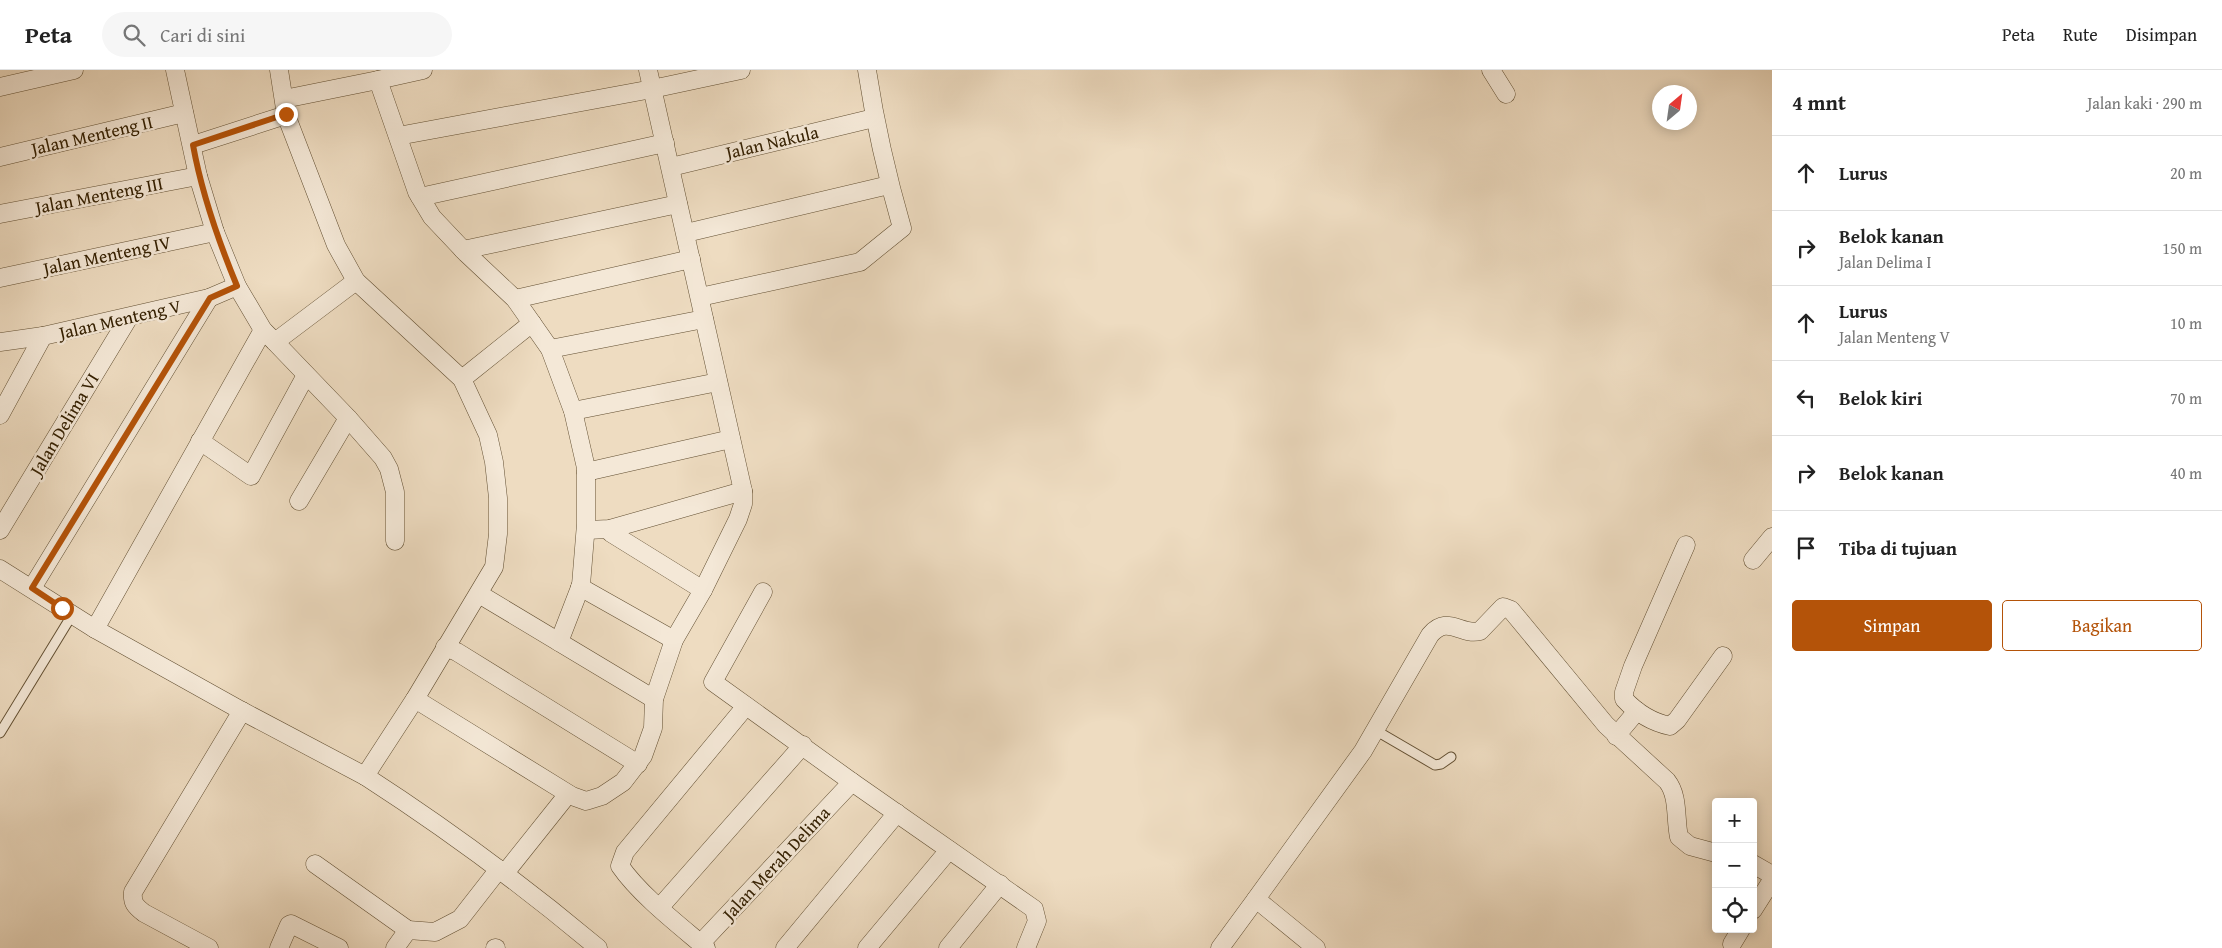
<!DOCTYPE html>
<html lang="id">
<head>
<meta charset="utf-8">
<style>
	:root { --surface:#fff; --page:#f6f6f6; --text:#222; --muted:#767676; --line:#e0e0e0; --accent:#b45309 }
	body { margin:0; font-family:"Gentium Book Plus",serif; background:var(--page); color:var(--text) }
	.controls { position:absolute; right:15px; bottom:15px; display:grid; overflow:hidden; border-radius:5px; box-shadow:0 2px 12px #0003 }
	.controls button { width:45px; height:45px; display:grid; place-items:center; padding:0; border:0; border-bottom:1px solid var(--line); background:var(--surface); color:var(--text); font:25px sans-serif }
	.compass { position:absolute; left:1652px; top:15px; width:45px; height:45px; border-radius:50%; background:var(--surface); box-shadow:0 2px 12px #0003; rotate:29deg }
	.stop { position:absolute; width:15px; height:15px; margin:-11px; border:4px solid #b45309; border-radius:50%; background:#fff }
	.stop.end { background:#b45309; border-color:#fff; box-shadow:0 1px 5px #0008 }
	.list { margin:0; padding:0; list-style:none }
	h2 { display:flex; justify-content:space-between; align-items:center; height:65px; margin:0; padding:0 20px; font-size:21px }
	h2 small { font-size:16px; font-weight:400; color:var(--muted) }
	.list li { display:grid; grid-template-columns:32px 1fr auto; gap:15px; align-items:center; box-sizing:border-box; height:75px; padding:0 20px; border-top:1px solid var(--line) }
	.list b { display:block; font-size:19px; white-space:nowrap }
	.list p { margin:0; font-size:16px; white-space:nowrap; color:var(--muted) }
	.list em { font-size:16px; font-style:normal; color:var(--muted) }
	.actions { display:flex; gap:10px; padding:15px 20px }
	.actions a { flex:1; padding:11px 0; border:1px solid var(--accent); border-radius:5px; text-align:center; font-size:18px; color:var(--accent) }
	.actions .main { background:var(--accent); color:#fff }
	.icon { flex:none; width:28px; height:28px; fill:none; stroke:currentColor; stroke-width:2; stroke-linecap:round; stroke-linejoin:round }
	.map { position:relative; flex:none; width:1772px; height:878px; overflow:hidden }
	header { display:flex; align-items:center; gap:30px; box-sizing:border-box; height:70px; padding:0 25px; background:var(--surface); border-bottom:1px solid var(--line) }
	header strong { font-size:24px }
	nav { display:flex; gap:28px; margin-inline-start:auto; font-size:18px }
	.search { width:350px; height:45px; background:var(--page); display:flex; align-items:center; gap:12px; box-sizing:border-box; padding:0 18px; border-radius:28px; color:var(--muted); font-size:19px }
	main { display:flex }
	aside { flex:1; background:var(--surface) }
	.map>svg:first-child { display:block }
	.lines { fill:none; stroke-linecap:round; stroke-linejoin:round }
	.service-casing { stroke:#624f32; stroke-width:11 }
	.minor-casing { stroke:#624f32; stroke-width:19 }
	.service { stroke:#f4e8d7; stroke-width:9 }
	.minor { stroke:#f4e8d7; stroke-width:18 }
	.route { stroke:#b45309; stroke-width:6 }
	.labels { text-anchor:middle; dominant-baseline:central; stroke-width:5; stroke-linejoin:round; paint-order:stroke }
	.street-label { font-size:18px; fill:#342002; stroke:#f4e8d7 }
</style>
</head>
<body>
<header>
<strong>Peta</strong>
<div class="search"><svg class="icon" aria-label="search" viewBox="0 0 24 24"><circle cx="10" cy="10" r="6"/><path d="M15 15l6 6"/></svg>Cari di sini</div>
<nav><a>Peta</a><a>Rute</a><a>Disimpan</a></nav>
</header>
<main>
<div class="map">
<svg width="1772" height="878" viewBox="0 0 1772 878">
	<rect width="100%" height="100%" fill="#eedcc1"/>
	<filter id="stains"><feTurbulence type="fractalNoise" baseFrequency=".004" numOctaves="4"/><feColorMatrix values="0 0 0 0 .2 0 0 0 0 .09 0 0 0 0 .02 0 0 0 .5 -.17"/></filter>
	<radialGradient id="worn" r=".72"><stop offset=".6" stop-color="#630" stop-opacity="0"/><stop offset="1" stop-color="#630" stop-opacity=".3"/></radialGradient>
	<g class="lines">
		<defs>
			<g id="service">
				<polyline points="1375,660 1435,695 1441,694 1451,687"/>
				<polyline points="0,663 72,545"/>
			</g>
			<g id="minor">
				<polyline points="175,0 198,106 215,162 237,216 263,260 275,272 356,211"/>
				<path d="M 279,0 L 286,45 L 336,175 L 356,211 L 462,309 L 488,365 L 494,392 L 498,428 L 498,464 L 494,497 L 415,629 L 365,706 C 447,759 523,815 598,878"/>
				<polyline points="1491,0 1506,24"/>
				<polyline points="378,10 423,0"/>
				<polyline points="0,17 74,0"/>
				<polyline points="284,29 378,10 417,122 432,147 466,183 515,229 550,279 573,341 586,398 586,454 581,515 559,572"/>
				<polyline points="398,66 652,19 741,0"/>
				<polyline points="193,75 286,45"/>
				<polyline points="0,87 184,43"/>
				<polyline points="671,97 874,48"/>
				<polyline points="420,127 665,73"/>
				<polyline points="0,144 198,106"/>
				<polyline points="686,163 889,115"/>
				<polyline points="463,180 678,134"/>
				<polyline points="0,208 215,162"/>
				<path d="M 700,227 L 860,192 L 902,158 C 887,106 875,53 867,0"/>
				<polyline points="515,229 691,189"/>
				<polyline points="0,272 43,266 209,228 237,216"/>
				<polyline points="275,272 348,348 383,388 389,399 395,422 395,471"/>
				<polyline points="550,279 704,249"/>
				<polyline points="462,309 532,253"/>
				<polyline points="573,341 718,312"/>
				<polyline points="0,345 43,266"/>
				<polyline points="200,371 251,406 306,305"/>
				<polyline points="586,402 731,369"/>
				<polyline points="299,431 348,348"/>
				<polyline points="610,459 611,463 703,520"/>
				<polyline points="0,460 129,247"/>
				<polyline points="586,460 610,459 743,421"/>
				<path d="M 1686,475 L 1633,596 L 1624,622 L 1624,629 C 1637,643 1651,652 1670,656 L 1677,650 L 1723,586"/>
				<polyline points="1753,490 1772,467"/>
				<polyline points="0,499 95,559 263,260"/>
				<polyline points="580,517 674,570"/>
				<polyline points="32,518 209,228"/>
				<polyline points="763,522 713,612 852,712 1034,839 1037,851 1026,878"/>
				<polyline points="479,524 654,629"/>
				<polyline points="95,559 242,641 365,706"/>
				<polyline points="445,577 457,582 638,694"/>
				<polyline points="415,629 572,726 586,731 602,726 623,712 643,686 653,658 654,629 674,570 703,520 738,449 743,434 743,421 648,0"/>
				<polyline points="1616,666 1637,641"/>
				<polyline points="315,794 408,860"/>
				<polyline points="1753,794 1772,805"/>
				<polyline points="505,803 568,724"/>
				<polyline points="660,837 803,675"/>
				<polyline points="1753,840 1772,810"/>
				<polyline points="701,873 852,712"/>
				<polyline points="1732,874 1741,859"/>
				<path d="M 209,878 L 144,843 C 135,836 132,833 133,822 L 242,641"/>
				<polyline points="279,878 289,855 291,854 339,878"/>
				<polyline points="395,878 408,860 435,862 460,849 499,799"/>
				<polyline points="495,878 496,878"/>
				<path d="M 706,878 C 679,855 640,825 620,796 L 625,782 L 746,636"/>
				<polyline points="785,878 897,743"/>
				<polyline points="867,878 949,780"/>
				<polyline points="948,878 1000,814"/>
				<polyline points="1220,878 1256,829"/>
				<path d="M 1316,878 L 1256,829 L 1363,681 L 1430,565 C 1448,544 1460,566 1480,561 L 1503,537 L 1511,540 L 1606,655 L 1667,711 C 1679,726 1675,749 1679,767 L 1690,776 L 1716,783"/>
			</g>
		</defs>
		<use href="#service" class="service-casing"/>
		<use href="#minor" class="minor-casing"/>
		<use href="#service" class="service"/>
		<use href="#minor" class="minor"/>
	</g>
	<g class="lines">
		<path class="route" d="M 62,538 L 32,518 L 210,228 L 237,216 C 218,170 202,125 193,75 L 286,44"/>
	</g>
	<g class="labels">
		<g class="street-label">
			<text transform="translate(92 65) rotate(-13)">Jalan Menteng II</text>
			<text transform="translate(772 72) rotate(-13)">Jalan Nakula</text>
			<text transform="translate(99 125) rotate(-11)">Jalan Menteng III</text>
			<text transform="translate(107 185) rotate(-12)">Jalan Menteng IV</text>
			<text transform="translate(120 249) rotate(-13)">Jalan Menteng V</text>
			<text transform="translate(64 354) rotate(-59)">Jalan Delima VI</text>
			<text transform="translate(776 793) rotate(-47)">Jalan Merah Delima</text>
		</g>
	</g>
	<rect width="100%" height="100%" filter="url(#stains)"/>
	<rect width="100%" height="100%" fill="url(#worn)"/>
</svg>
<div class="controls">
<button>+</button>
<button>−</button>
<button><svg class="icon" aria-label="locate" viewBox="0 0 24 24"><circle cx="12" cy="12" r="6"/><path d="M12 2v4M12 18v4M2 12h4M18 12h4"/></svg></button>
</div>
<svg class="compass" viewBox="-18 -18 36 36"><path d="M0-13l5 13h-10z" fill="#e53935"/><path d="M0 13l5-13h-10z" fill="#767676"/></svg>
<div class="stop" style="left:62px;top:538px"></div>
<div class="stop end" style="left:286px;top:44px"></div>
</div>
<aside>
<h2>4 mnt<small>Jalan kaki · 290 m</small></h2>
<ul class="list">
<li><svg class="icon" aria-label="ahead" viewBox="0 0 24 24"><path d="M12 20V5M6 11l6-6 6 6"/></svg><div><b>Lurus</b></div><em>20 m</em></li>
<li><svg class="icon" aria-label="right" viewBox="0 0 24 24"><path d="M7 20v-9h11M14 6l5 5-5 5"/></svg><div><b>Belok kanan</b><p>Jalan Delima I</p></div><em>150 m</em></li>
<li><svg class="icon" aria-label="ahead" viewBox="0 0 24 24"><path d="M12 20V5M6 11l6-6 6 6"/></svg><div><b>Lurus</b><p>Jalan Menteng V</p></div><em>10 m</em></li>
<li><svg class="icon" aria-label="left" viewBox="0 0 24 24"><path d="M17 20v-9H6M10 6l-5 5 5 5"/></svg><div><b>Belok kiri</b></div><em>70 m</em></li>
<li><svg class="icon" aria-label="right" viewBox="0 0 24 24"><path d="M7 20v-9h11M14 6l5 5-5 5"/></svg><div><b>Belok kanan</b></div><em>40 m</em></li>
<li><svg class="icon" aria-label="arrive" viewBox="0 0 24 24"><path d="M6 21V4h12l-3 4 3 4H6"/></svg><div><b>Tiba di tujuan</b></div></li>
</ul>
<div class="actions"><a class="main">Simpan</a><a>Bagikan</a></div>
</aside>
</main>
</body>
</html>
